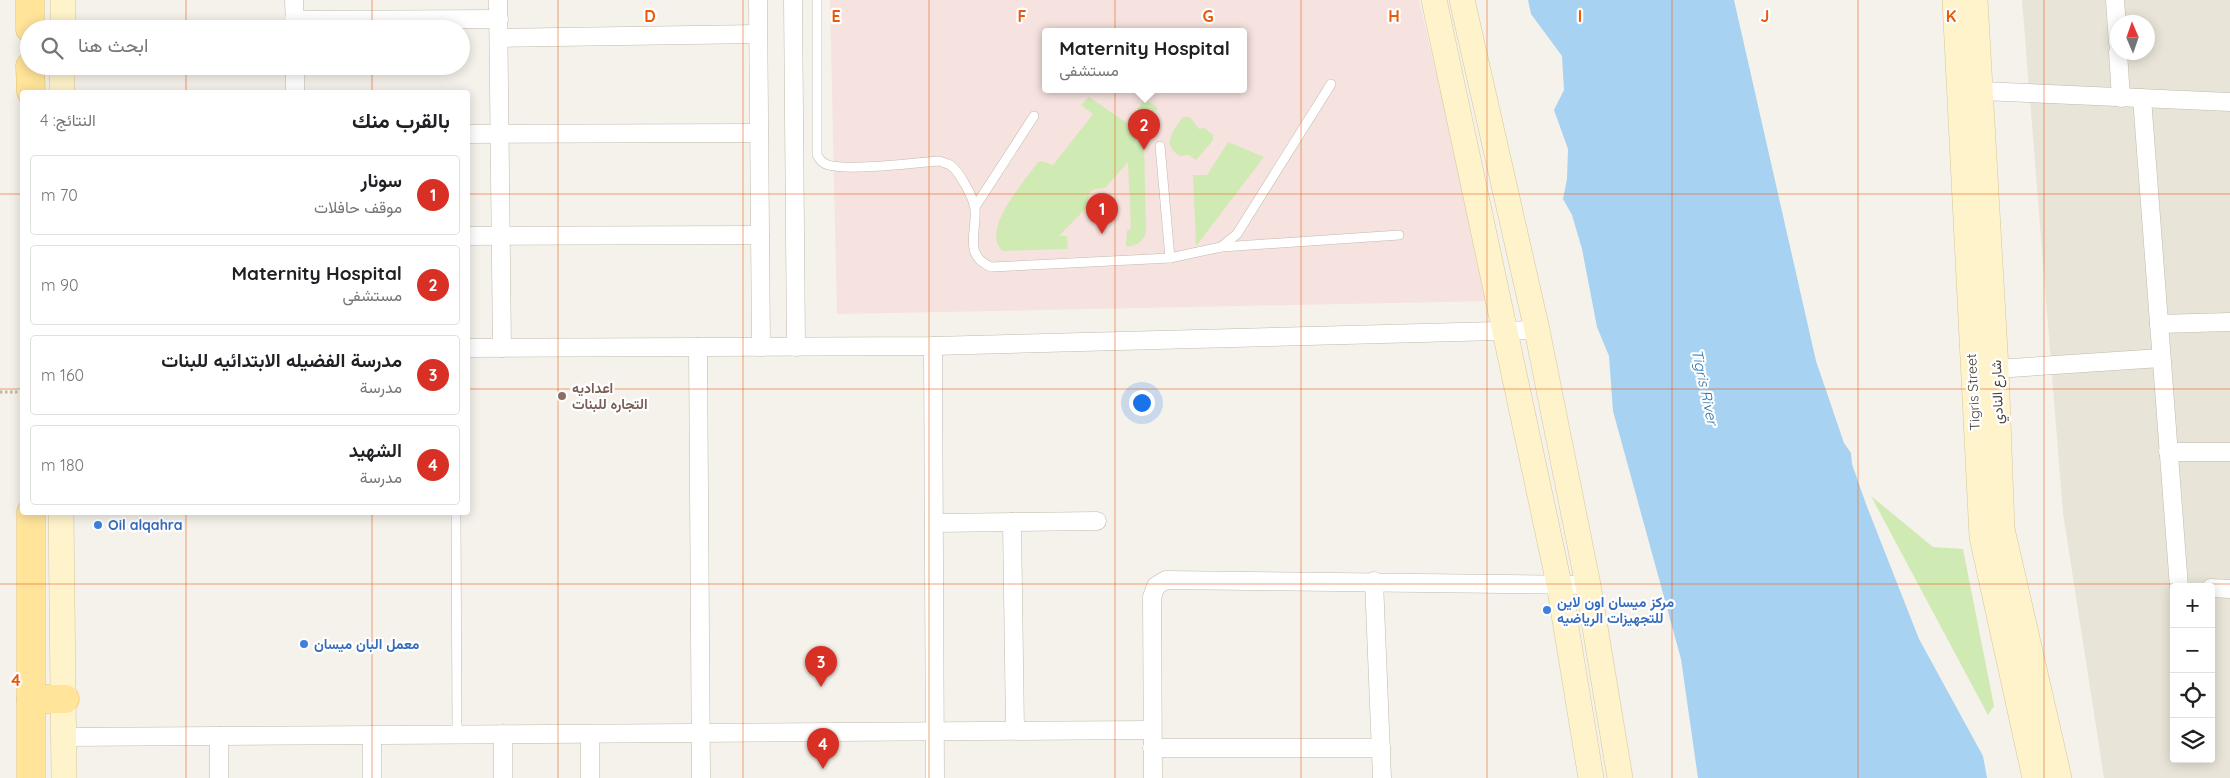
<!DOCTYPE html>
<html lang="ar">
<head>
<meta charset="utf-8">
<style>
	:root { --surface:#fff; --page:#f2f2f2; --text:#202124; --muted:#757577; --line:#e0e0e0; --accent:#d93025 }
	body { margin:0; font-family:Quicksand,Vazirmatn,sans-serif; background:var(--page); color:var(--text); direction:rtl }
	.controls { position:absolute; right:15px; bottom:15px; display:grid; overflow:hidden; border-radius:5px; box-shadow:0 2px 12px #0003 }
	.controls button { width:45px; height:45px; display:grid; place-items:center; padding:0; border:0; border-bottom:1px solid var(--line); background:var(--surface); color:var(--text); font:25px sans-serif }
	.compass { position:absolute; left:2110px; top:15px; width:45px; height:45px; border-radius:50%; background:var(--surface); box-shadow:0 2px 12px #0003; rotate:358deg }
	.you { position:absolute; left:1141px; top:402px; width:18px; height:18px; margin:-12px; border:4px solid #fff; border-radius:50%; background:#1a73e8; box-shadow:0 0 0 8px #1a73e833 }
	.badge { display:grid; place-items:center; width:32px; height:32px; border-radius:50%; background:var(--accent); color:#fff; font-size:16px; font-weight:700 }
	.pin { position:absolute; translate:-50% -41px; filter:drop-shadow(0 1px 2px #0008) }
	.pin::after { content:''; position:absolute; top:26px; width:18px; height:15px; background:inherit; clip-path:polygon(0 0,100% 0,50% 100%) }
	.popup { position:absolute; left:1042px; top:28px; width:205px; height:65px; box-sizing:border-box; display:grid; place-content:center; border-radius:5px; background:var(--surface); filter:drop-shadow(0 1px 4px #0005); font-size:16px; white-space:nowrap; color:var(--muted) }
	.popup b { font-size:19px; color:var(--text) }
	.popup::after { content:''; position:absolute; left:50%; top:100%; margin-left:-10px; border:10px solid transparent; border-top-color:var(--surface) }
	.list { margin:0; padding:0; list-style:none }
	h2 { display:flex; justify-content:space-between; align-items:center; height:65px; margin:0; padding:0 20px; font-size:21px }
	h2 small { font-size:16px; font-weight:400; color:var(--muted) }
	.list li { display:grid; grid-template-columns:32px 1fr auto; gap:15px; align-items:center; box-sizing:border-box; height:80px; margin:0 10px 10px; padding:0 10px; border:1px solid var(--line); border-radius:5px }
	.list b { display:block; font-size:19px; white-space:nowrap }
	.list p { margin:0; font-size:16px; white-space:nowrap; color:var(--muted) }
	.list em { font-size:16px; font-style:normal; color:var(--muted) }
	.icon { flex:none; width:28px; height:28px; fill:none; stroke:currentColor; stroke-width:2; stroke-linecap:round; stroke-linejoin:round }
	.map { position:relative; flex:none; width:2230px; height:778px; overflow:hidden; direction:ltr }
	.search { position:absolute; background:var(--surface); box-shadow:0 2px 12px #0003; left:20px; top:20px; width:450px; height:55px; display:flex; align-items:center; gap:12px; box-sizing:border-box; padding:0 18px; border-radius:28px; color:var(--muted); font-size:19px }
	.panel { position:absolute; background:var(--surface); box-shadow:0 2px 12px #0003; left:20px; top:90px; width:450px; height:425px; border-radius:5px; direction:rtl }
	.map>svg:first-child { display:block }
	.residential { fill:#e9e4d8; fill-rule:evenodd }
	.medical { fill:#f6e2de; fill-rule:evenodd }
	.green { fill:#d0eab3 }
	.water { fill:#a7d2f2 }
	.lines { fill:none; stroke-linecap:round; stroke-linejoin:round }
	.lane-casing { stroke:#c1baad; stroke-width:10 }
	.street-casing { stroke:#c1baad; stroke-width:19 }
	.secondary-casing { stroke:#d6c79a; stroke-width:26 }
	.primary-casing { stroke:#e6c268; stroke-width:29 }
	.path { stroke:#c3b79e; stroke-width:3; stroke-dasharray:2.5 2.5; stroke-linecap:butt }
	.lane { stroke:#fff; stroke-width:9 }
	.street { stroke:#fff; stroke-width:18 }
	.secondary { stroke:#fff3cb; stroke-width:25 }
	.primary { stroke:#ffe49a; stroke-width:28 }
	.grid { fill:none; stroke:#e8590c; stroke-width:1; stroke-opacity:0.55 }
	.education-dot { fill:#8d6e63; stroke:#fff; stroke-width:2 }
	.shop-dot { fill:#3f7fe0; stroke:#fff; stroke-width:2 }
	.labels { text-anchor:middle; dominant-baseline:central; stroke-width:4.5; stroke-linejoin:round; paint-order:stroke }
	.education-label { font-size:14px; font-weight:bold; fill:#785e54; stroke:#fff; text-anchor:start }
	.street-label { font-size:14px; fill:#4a4338; stroke:#fff }
	.shop-label { font-size:14px; font-weight:bold; fill:#366cbe; stroke:#fff; text-anchor:start }
	.water-label { font-size:15px; font-style:italic; fill:#2d77b1; stroke:#fff }
	.grid-label { font-size:16px; text-anchor:middle; font-weight:bold; fill:#e8590c; stroke:#fff; stroke-width:4.5; stroke-linejoin:round; paint-order:stroke }
</style>
</head>
<body>
<div class="map">
<svg width="2230" height="778" viewBox="0 0 2230 778">
	<rect width="100%" height="100%" fill="#f5f2eb"/>
	<path class="residential" d="M 2022,0 L 2230,0 L 2230,778 L 2104,778 L 2063,513 ZM 2118,22 L 2148,22 L 2148,52 L 2118,52 ZM 2174,587 L 2211,587 L 2211,759 L 2174,759 Z"/>
	<path class="medical" d="M 830,0 L 1419,0 L 1490,301 L 837,314 ZM 1045,31 L 1243,31 L 1243,89 L 1045,89 Z"/>
	<g class="green">
		<path d="M 1089,97 L 1127,123 L 1145,99 L 1158,108 L 1139,131 L 1144,138 L 1146,233 C 1141,243 1137,245 1126,247 L 1127,231 L 1131,228 L 1128,162 L 1105,188 L 1094,189 L 1089,194 L 1087,207 L 1059,236 L 1067,236 L 1068,249 L 1003,251 C 979,231 1025,181 1038,162 L 1042,161 L 1053,165 L 1093,114 L 1081,105 Z"/>
		<path d="M 1183,117 L 1190,117 L 1199,129 L 1204,128 L 1213,135 L 1213,140 L 1196,160 L 1189,155 L 1180,156 C 1161,145 1173,131 1183,117 Z"/>
		<polygon points="1228,142 1264,157 1196,246 1193,175 1207,175"/>
		<polygon points="1871,496 1933,547 1963,549 1994,706 1988,715"/>
	</g>
	<polygon class="water" points="1528,0 1734,0 1816,361 1844,443 1851,453 1852,464 1866,504 1919,639 1983,756 1987,778 1698,778 1681,659 1613,411 1609,356 1597,327 1582,249 1572,215 1563,199 1567,179 1568,149 1554,110 1564,90 1562,56 1531,14"/>
	<g class="lines">
		<defs>
			<g id="lane">
				<path d="M 817,0 L 817,155 C 820,160 822,163 828,165 C 852,171 911,163 939,161 C 942,162 947,163 950,165 C 959,170 974,199 975,209 C 977,233 963,255 991,267 L 1170,258 L 1221,247 L 1237,234 L 1331,84"/>
				<polyline points="1160,146 1170,258"/>
				<polyline points="975,207 1034,116"/>
				<polyline points="1222,247 1399,235"/>
				<polyline points="456,512 457,734"/>
			</g>
			<g id="street">
				<polyline points="294,0 295,29"/>
				<polyline points="498,0 502,348"/>
				<polyline points="758,0 761,347"/>
				<polyline points="793,0 796,347"/>
				<polyline points="2115,0 2118,43"/>
				<polyline points="294,20 499,19"/>
				<polyline points="499,38 758,34"/>
				<polyline points="2118,52 2121,98"/>
				<polyline points="295,66 295,92"/>
				<polyline points="1981,91 2230,102"/>
				<polyline points="2142,98 2179,587"/>
				<polyline points="468,134 759,133"/>
				<polyline points="468,236 760,235"/>
				<polyline points="2159,324 2230,322"/>
				<polyline points="933,346 935,778"/>
				<polyline points="698,347 701,778"/>
				<polyline points="468,348 933,346 1537,330"/>
				<polyline points="1996,369 2161,358"/>
				<polyline points="2168,452 2230,452"/>
				<polyline points="1012,522 1015,730"/>
				<polyline points="934,523 1097,521"/>
				<polyline points="1374,581 1382,778"/>
				<polyline points="2211,588 2230,589"/>
				<polyline points="503,734 503,778"/>
				<polyline points="590,734 590,778"/>
				<polyline points="372,735 372,778"/>
				<polyline points="219,736 219,778"/>
				<polyline points="64,737 1152,730"/>
				<polyline points="1152,748 1381,748"/>
				<polyline points="1153,778 1152,597 1156,586 1166,580 1588,585"/>
			</g>
			<g id="secondary">
				<polyline points="63,0 63,29"/>
				<polyline points="1434,0 1559,584 1591,778"/>
				<polyline points="1462,0 1537,330 1588,585 1620,778"/>
				<polyline points="1955,0 1982,537 2035,778"/>
				<polyline points="1975,0 1996,369 2002,529 2059,778"/>
				<polyline points="62,92 62,66"/>
				<polyline points="61,512 64,778"/>
			</g>
			<g id="primary">
				<polyline points="30,0 30,29"/>
				<polyline points="30,66 31,92"/>
				<polyline points="31,512 31,778"/>
				<polyline points="31,699 65,699"/>
			</g>
		</defs>
		<use href="#lane" class="lane-casing"/>
		<use href="#street" class="street-casing"/>
		<use href="#secondary" class="secondary-casing"/>
		<use href="#primary" class="primary-casing"/>
		<polyline class="path" points="0,392 22,392"/>
		<use href="#lane" class="lane"/>
		<use href="#street" class="street"/>
		<use href="#secondary" class="secondary"/>
		<use href="#primary" class="primary"/>
	</g>
	<path class="grid" d="M 186,0 L 186,29M 372,0 L 372,29M 558,0 L 558,778M 743,0 L 743,778M 929,0 L 929,778M 1115,0 L 1115,778M 1301,0 L 1301,778M 1487,0 L 1487,778M 1672,0 L 1672,778M 1858,0 L 1858,778M 2044,0 L 2044,778M 186,66 L 186,92M 372,66 L 372,92M 0,194 L 22,194M 468,194 L 2230,194M 0,389 L 22,389M 468,389 L 2230,389M 186,512 L 186,778M 372,512 L 372,778M 0,584 L 2230,584"/>
	<circle class="education-dot" cx="562" cy="396" r="5"/>
	<g class="shop-dot">
		<circle cx="98" cy="525" r="5"/>
		<circle cx="1547" cy="610" r="5"/>
		<circle cx="304" cy="644" r="5"/>
	</g>
	<g class="labels">
		<g class="education-label">
			<text x="572" y="388">اعداديه<tspan x="572" dy="16">التجاره للبنات</tspan></text>
		</g>
		<g class="street-label">
			<text transform="translate(1973 392) rotate(-93)">Tigris Street</text>
			<text transform="translate(1997 392) rotate(-92)">شارع النادي</text>
		</g>
		<g class="shop-label">
			<text x="108" y="525">Oil alqahra</text>
			<text x="1557" y="602">مركز ميسان اون لاين<tspan x="1557" dy="16">للتجهيزات الرياضيه</tspan></text>
			<text x="314" y="644">معمل البان ميسان</text>
		</g>
		<g class="water-label">
			<text transform="translate(1705 387) rotate(78)">Tigris River</text>
		</g>
	</g>
	<g class="grid-label">
		<text x="650" y="22">D</text>
		<text x="836" y="22">E</text>
		<text x="1022" y="22">F</text>
		<text x="1208" y="22">G</text>
		<text x="1394" y="22">H</text>
		<text x="1580" y="22">I</text>
		<text x="1765" y="22">J</text>
		<text x="1951" y="22">K</text>
		<text x="16" y="686">4</text>
	</g>
</svg>
<div class="controls">
<button>+</button>
<button>−</button>
<button><svg class="icon" aria-label="locate" viewBox="0 0 24 24"><circle cx="12" cy="12" r="6"/><path d="M12 2v4M12 18v4M2 12h4M18 12h4"/></svg></button>
<button><svg class="icon" aria-label="layers" viewBox="0 0 24 24"><path d="M12 4l9 5-9 5-9-5zM3 14l9 5 9-5"/></svg></button>
</div>
<svg class="compass" viewBox="-18 -18 36 36"><path d="M0-13l5 13h-10z" fill="#e53935"/><path d="M0 13l5-13h-10z" fill="#757577"/></svg>
<div class="you"></div>
<div class="pin badge" style="left:1102px;top:234px">1</div>
<div class="pin badge" style="left:1144px;top:150px">2</div>
<div class="popup"><b>Maternity Hospital</b>مستشفى</div>
<div class="pin badge" style="left:821px;top:687px">3</div>
<div class="pin badge" style="left:823px;top:769px">4</div>
<div class="search"><svg class="icon" aria-label="search" viewBox="0 0 24 24"><circle cx="10" cy="10" r="6"/><path d="M15 15l6 6"/></svg>ابحث هنا</div>
<section class="panel">
<h2>بالقرب منك<small>النتائج: 4</small></h2>
<ul class="list">
<li><span class="badge">1</span><div><b>سونار</b><p>موقف حافلات</p></div><em>70 m</em></li>
<li><span class="badge">2</span><div><b>Maternity Hospital</b><p>مستشفى</p></div><em>90 m</em></li>
<li><span class="badge">3</span><div><b>مدرسة الفضيله الابتدائيه للبنات</b><p>مدرسة</p></div><em>160 m</em></li>
<li><span class="badge">4</span><div><b>الشهيد</b><p>مدرسة</p></div><em>180 m</em></li>
</ul>
</section>
</div>
</body>
</html>
